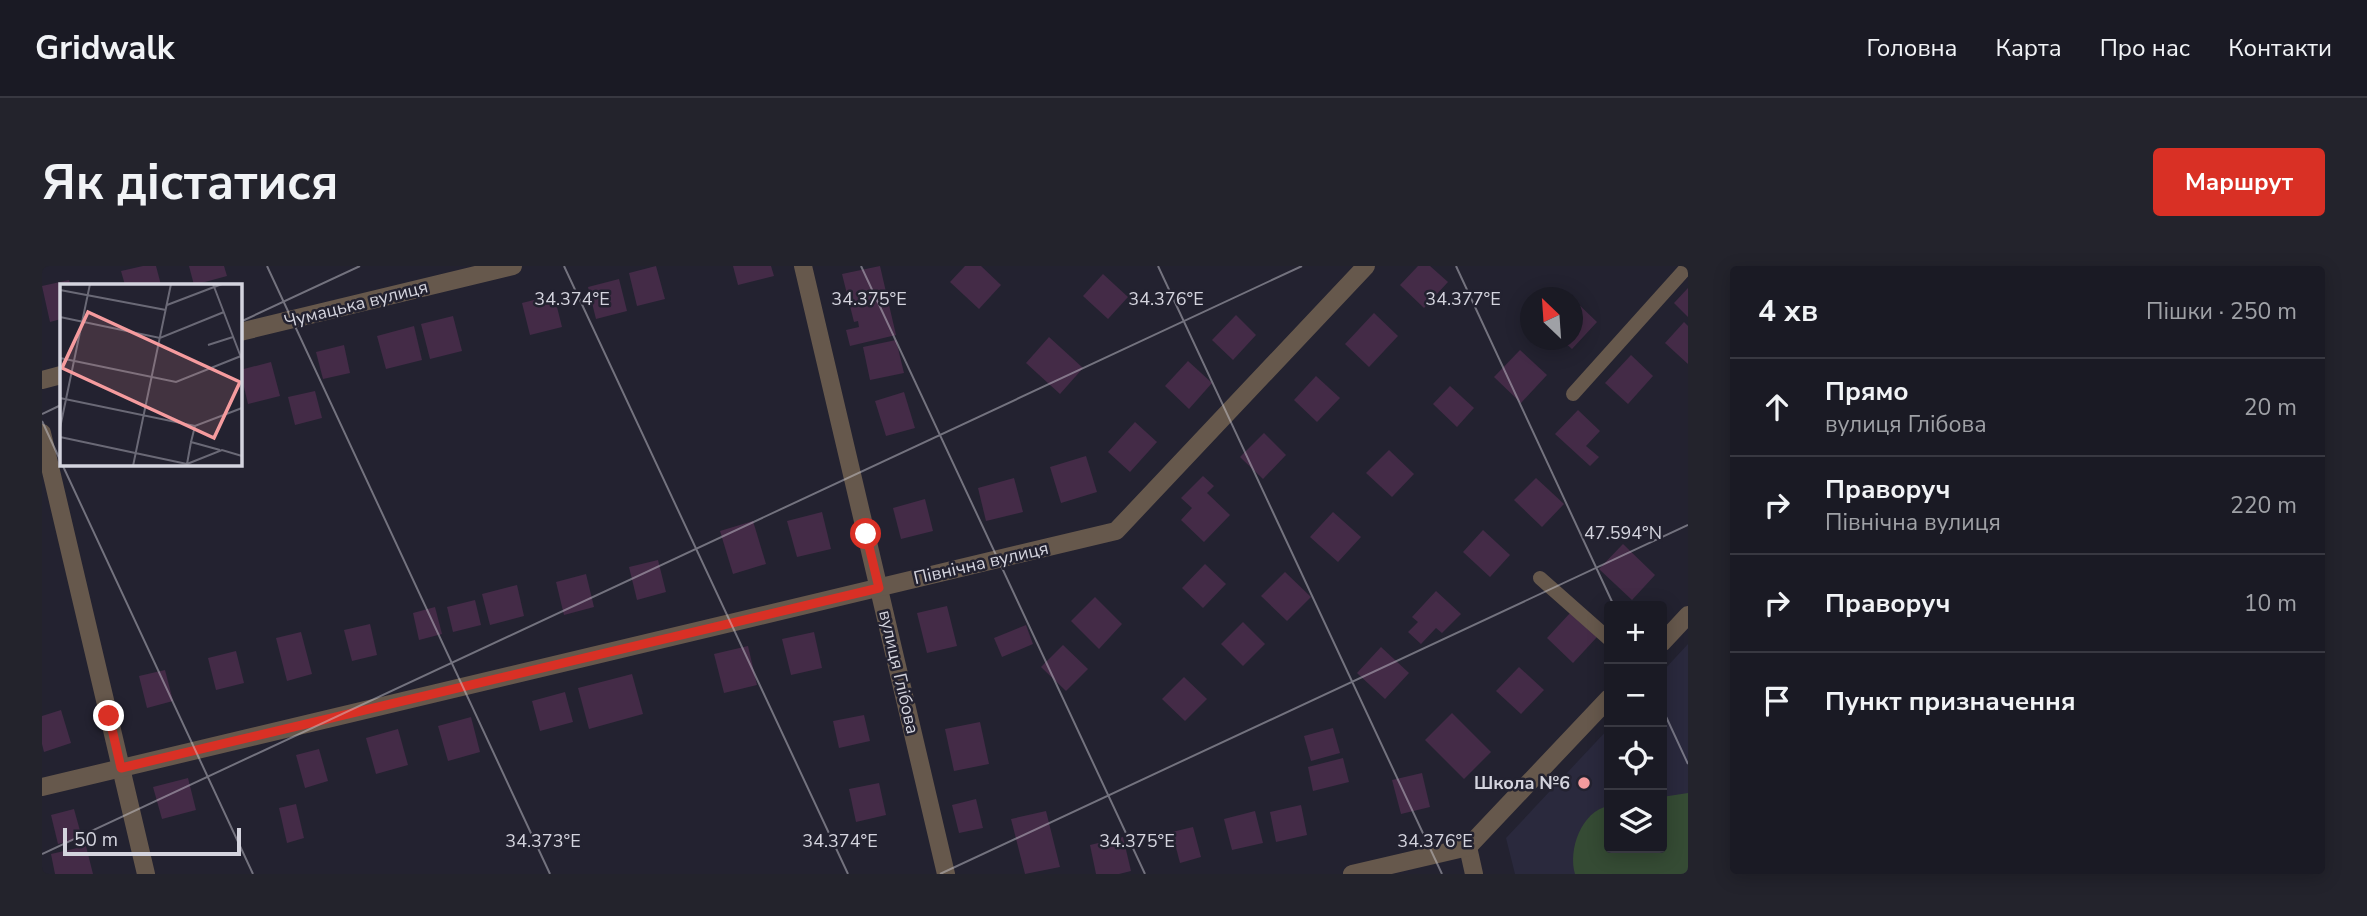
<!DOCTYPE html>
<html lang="uk">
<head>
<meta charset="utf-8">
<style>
	:root { --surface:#1a1a24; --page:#23232c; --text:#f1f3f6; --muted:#9fa1a6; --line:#383841; --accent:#d93025 }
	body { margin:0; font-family:"Nunito Sans",sans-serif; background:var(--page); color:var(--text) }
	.controls { position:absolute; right:21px; bottom:21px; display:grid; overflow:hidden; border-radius:7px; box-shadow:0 4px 18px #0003 }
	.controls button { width:63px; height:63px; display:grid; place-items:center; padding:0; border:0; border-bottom:2px solid var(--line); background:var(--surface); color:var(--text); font:35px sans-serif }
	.compass { position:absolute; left:1478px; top:21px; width:63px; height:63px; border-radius:50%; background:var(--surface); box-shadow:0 4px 18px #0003; rotate:335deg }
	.scale { position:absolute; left:21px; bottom:18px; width:178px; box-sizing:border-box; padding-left:7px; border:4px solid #d4d4de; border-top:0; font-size:19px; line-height:24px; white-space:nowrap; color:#d4d4de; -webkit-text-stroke:5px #232230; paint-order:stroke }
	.stop { position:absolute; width:21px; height:21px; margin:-16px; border:5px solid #d93025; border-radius:50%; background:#fff }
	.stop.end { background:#d93025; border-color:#fff; box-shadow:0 2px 7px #0008 }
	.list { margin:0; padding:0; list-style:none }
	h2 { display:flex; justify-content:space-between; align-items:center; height:91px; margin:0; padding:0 28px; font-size:30px }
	h2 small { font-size:23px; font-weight:400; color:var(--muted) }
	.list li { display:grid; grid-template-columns:46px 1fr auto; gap:21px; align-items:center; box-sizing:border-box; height:98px; padding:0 28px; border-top:2px solid var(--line) }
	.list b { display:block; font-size:26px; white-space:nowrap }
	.list p { margin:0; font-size:23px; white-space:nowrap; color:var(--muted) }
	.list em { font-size:23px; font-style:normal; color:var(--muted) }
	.icon { flex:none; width:38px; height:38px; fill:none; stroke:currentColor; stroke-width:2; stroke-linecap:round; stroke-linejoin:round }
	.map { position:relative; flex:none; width:1646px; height:608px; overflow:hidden; border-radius:7px }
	header { display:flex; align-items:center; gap:42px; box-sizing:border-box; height:98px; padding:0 35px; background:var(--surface); border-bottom:2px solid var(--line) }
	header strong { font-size:33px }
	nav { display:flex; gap:38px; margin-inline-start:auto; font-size:24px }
	.intro { display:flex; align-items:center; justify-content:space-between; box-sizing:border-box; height:168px; padding:0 42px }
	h1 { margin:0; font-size:49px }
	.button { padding:18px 32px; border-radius:7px; background:var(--accent); color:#fff; font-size:24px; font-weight:700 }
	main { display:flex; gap:42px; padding:0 42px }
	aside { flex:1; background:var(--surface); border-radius:7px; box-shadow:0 4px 18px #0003 }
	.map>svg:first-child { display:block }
	.built { fill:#2a293d }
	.green { fill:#354b34 }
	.building { fill:#442b47 }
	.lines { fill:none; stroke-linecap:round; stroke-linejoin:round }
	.lane { stroke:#66584c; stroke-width:14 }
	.street { stroke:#66584c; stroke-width:18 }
	.route { stroke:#d93025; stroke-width:9 }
	.ticks { fill:none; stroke:#d4d4de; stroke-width:2; stroke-opacity:0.45 }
	.poi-dot { fill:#f59b9e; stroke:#232230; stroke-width:2.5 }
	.labels { text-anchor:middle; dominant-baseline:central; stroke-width:5; stroke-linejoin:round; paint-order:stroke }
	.street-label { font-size:18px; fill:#d4d4de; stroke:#232230 }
	.poi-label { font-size:18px; font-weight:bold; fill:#d4d4de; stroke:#232230; text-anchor:end }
	.inset-road { fill:none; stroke:#6a6976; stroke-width:2 }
	.view { fill:#f59b9e; fill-opacity:0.15; stroke:#f59b9e; stroke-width:3.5 }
	.inset-edge { fill:none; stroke:#d4d4de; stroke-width:3.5 }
	.ticks-label { font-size:18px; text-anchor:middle; fill:#d4d4de; stroke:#232230; stroke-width:5; stroke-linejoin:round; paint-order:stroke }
</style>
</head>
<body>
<header>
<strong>Gridwalk</strong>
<nav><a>Головна</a><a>Карта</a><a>Про нас</a><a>Контакти</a></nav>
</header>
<div class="intro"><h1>Як дістатися</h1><a class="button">Маршрут</a></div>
<main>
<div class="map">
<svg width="1646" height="608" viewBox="0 0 1646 608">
	<rect width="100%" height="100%" fill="#232230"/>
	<polygon class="built" points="1646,378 1646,608 1473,608 1464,572 1567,462 1567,582 1620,582 1620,406"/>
	<path class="green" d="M 1646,527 L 1646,608 L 1533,608 C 1526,584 1539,545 1567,540 L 1567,582 L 1620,582 L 1620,531 Z"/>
	<g class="building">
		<polygon points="101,0 114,0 119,19 83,19 79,5"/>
		<polygon points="147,0 182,0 185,10 152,19"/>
		<polygon points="614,0 623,33 595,40 587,7"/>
		<polygon points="691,0 729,0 732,10 696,19"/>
		<polygon points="838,0 854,69 808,80 804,64 817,61 816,55 812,56 800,8"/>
		<polygon points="923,0 939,0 959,19 937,43 908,16"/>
		<polygon points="1376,0 1388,0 1406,16 1382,42 1358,19"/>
		<polygon points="1061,8 1086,31 1066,53 1041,30"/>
		<polygon points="577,13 585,45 554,53 546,21"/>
		<polygon points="27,14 29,19 19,19 19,53 8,56 0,20"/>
		<polygon points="1646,22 1646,51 1632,37"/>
		<polygon points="512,29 520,61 488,69 480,37"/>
		<polygon points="1531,33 1555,56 1530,83 1520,74 1531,74"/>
		<polygon points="1332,47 1356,70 1327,101 1303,78"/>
		<polygon points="1194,49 1214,69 1191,94 1170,74"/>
		<polygon points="411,50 420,85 388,93 379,58"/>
		<polygon points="1642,56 1646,60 1646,98 1623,77"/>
		<polygon points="372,60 380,94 344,103 335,70"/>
		<polygon points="1007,71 1041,102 1018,128 984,97"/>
		<polygon points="854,74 862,107 828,114 821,81"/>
		<polygon points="302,79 308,107 281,113 274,86"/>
		<polygon points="1478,84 1505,109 1479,137 1452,111"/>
		<polygon points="1589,89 1611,110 1586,138 1563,117"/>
		<polygon points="1146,95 1170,117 1147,143 1123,120"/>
		<polygon points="229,96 238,130 206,138 198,104"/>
		<polygon points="1274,110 1298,132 1275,156 1252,134"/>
		<polygon points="1408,120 1432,142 1415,161 1391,138"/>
		<polygon points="273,125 280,152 253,159 246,131"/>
		<polygon points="862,126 873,162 844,170 833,135"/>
		<polygon points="1536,144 1558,165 1544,180 1557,191 1548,200 1513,168"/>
		<polygon points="1093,156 1115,176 1088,206 1066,186"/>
		<polygon points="1222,167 1244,189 1221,213 1198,191"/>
		<polygon points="1347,184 1372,208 1350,231 1324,207"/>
		<polygon points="1044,190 1055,226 1019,237 1008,201"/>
		<polygon points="1161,210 1172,220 1165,227 1188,249 1162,276 1139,254 1150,242 1139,232"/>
		<polygon points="972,212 981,246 944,255 936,222"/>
		<polygon points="1494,212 1522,238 1500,261 1472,234"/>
		<polygon points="883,233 891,265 859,273 851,242"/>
		<polygon points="780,246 789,283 755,291 745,255"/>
		<polygon points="1291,246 1319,271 1296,296 1268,271"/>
		<polygon points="711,255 724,298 691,308 678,265"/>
		<polygon points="1441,264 1468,289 1448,311 1421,286"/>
		<polygon points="1581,278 1613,309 1590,334 1557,303"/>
		<polygon points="616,294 624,326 595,334 587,301"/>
		<polygon points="1163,298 1184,318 1161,342 1140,322"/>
		<polygon points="1243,306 1269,331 1245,355 1219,330"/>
		<polygon points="544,308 552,341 522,349 514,316"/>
		<polygon points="475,319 482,350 448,359 440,328"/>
		<polygon points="1394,325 1419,348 1400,367 1394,362 1379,378 1366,366 1376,356 1370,351"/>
		<polygon points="1053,331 1080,358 1057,383 1029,355"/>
		<polygon points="433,334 439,359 411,366 405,341"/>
		<polygon points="905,340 915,380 885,387 875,347"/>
		<polygon points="393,341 400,368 377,374 371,347"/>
		<polygon points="1529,346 1555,371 1531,397 1505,372"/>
		<polygon points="1201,356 1223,378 1201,400 1179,378"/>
		<polygon points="328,358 335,389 310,395 302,364"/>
		<polygon points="984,359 991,378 960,391 952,372"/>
		<polygon points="259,366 270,408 245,415 234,372"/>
		<polygon points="772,366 780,402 749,409 740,373"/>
		<polygon points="1021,379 1046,403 1024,425 999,401"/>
		<polygon points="706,380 715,419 682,427 672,388"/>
		<polygon points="1339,381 1367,407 1343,433 1315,407"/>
		<polygon points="194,385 202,417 174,424 166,392"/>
		<polygon points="1477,401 1502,424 1479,448 1454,425"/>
		<polygon points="123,404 131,435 105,442 97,410"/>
		<polygon points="590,408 601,448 547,463 536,422"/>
		<polygon points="1142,411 1165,433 1143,455 1120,433"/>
		<polygon points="523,426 531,456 498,465 490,435"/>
		<polygon points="19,444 29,477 2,486 0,478 0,450"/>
		<polygon points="1410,447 1449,486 1422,513 1383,474"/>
		<polygon points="822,449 828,475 797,482 791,455"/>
		<polygon points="429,451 438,486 406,495 396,460"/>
		<polygon points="938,456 947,498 912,505 903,463"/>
		<polygon points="1291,462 1298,487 1269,495 1262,470"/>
		<polygon points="356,463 366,499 334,508 324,472"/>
		<polygon points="277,483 286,515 263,522 254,489"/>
		<polygon points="1301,492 1307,516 1271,525 1266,501"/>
		<polygon points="1380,507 1388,541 1359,548 1350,514"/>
		<polygon points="146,512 154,544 120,553 111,521"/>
		<polygon points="837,517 844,549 814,556 807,523"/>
		<polygon points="934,533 941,562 917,567 910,539"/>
		<polygon points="254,538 262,572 245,577 237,542"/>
		<polygon points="1259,539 1265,569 1234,576 1228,546"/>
		<polygon points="32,543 40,572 16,578 9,549"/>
		<polygon points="1004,545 1018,601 983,608 969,553"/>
		<polygon points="1213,545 1221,577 1190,584 1182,553"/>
		<polygon points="1151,561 1159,591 1138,597 1130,566"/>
		<polygon points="1081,571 1089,605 1077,608 1054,608 1048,579"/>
		<polygon points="44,580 51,608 13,608 9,588"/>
	</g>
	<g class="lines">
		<g class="lane">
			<polyline points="1531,128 1646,0"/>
			<polyline points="1498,312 1567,373"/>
		</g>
		<g class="street">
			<polyline points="761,0 904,608"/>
			<polyline points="198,66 471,0"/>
			<polyline points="0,114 19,109"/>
			<polyline points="0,167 104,608"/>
			<polyline points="1620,377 1646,349"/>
			<polyline points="0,521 1074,265 1324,0"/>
			<polyline points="1426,581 1432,608"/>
			<polyline points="1310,608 1426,581 1567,432"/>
		</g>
	</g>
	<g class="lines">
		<polyline class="route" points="67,450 79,502 837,322 824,268"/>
	</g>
	<path class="ticks" d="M 225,0 L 508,608M 522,0 L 806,608M 819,0 L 1103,608M 1116,0 L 1400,608M 1414,0 L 1572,340M 198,56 L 318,0M 0,148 L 19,139M 0,155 L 19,196M 20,198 L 211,608M 1620,442 L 1646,498M 0,588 L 1260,0M 898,608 L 1646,259"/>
	<circle class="poi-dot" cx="1542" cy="517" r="7"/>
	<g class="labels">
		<g class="street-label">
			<text transform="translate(314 38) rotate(-14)">Чумацька вулиця</text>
			<text transform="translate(939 297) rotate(-13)">Північна вулиця</text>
			<text transform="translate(857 406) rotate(77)">вулиця Глібова</text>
		</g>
		<g class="poi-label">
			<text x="1528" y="517">Школа №6</text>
		</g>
	</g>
	<g transform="translate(18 18)">
		<rect width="182" height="182" fill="#232230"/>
		<path class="inset-road" d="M 153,0 L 182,76M 0,6 L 106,26M 107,21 L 162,0M 0,33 L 100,54 L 164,28M 148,61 L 173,53M 0,74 L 116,98 L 181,72M 0,114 L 135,142 L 182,124M 135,142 L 131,158 L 160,166M 0,144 L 30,0M 0,153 L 127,180M 127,180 L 162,166 L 182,172M 127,180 L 131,158M 73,182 L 111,0"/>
		<path class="view" d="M 28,28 L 180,98 L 154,154 L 2,84 Z"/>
		<rect width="182" height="182" class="inset-edge"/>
	</g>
	<g class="ticks-label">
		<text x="530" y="39">34.374°E</text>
		<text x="827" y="39">34.375°E</text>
		<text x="1124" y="39">34.376°E</text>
		<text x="1421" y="39">34.377°E</text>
		<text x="1581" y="273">47.594°N</text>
		<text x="501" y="581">34.373°E</text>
		<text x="798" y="581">34.374°E</text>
		<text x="1095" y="581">34.375°E</text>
		<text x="1393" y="581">34.376°E</text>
	</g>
</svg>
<div class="controls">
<button>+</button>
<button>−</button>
<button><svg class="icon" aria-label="locate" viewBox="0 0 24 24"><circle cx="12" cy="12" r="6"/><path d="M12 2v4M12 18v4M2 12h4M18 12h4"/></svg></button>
<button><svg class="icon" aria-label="layers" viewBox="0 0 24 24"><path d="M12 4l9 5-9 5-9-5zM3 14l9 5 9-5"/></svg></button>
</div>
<svg class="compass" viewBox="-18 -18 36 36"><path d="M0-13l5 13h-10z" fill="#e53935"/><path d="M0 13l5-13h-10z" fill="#9fa1a6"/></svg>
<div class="scale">50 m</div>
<div class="stop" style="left:824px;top:268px"></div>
<div class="stop end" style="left:67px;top:450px"></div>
</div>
<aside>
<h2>4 хв<small>Пішки · 250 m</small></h2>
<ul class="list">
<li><svg class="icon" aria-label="ahead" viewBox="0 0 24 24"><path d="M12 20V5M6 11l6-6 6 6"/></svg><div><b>Прямо</b><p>вулиця Глібова</p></div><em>20 m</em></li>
<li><svg class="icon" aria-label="right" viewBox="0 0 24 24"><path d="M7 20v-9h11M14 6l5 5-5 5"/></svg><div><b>Праворуч</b><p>Північна вулиця</p></div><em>220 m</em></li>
<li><svg class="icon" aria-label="right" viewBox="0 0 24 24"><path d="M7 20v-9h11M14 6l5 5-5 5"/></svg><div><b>Праворуч</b></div><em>10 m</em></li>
<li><svg class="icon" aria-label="arrive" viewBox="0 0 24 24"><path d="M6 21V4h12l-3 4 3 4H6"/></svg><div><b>Пункт призначення</b></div></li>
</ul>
</aside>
</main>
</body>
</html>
